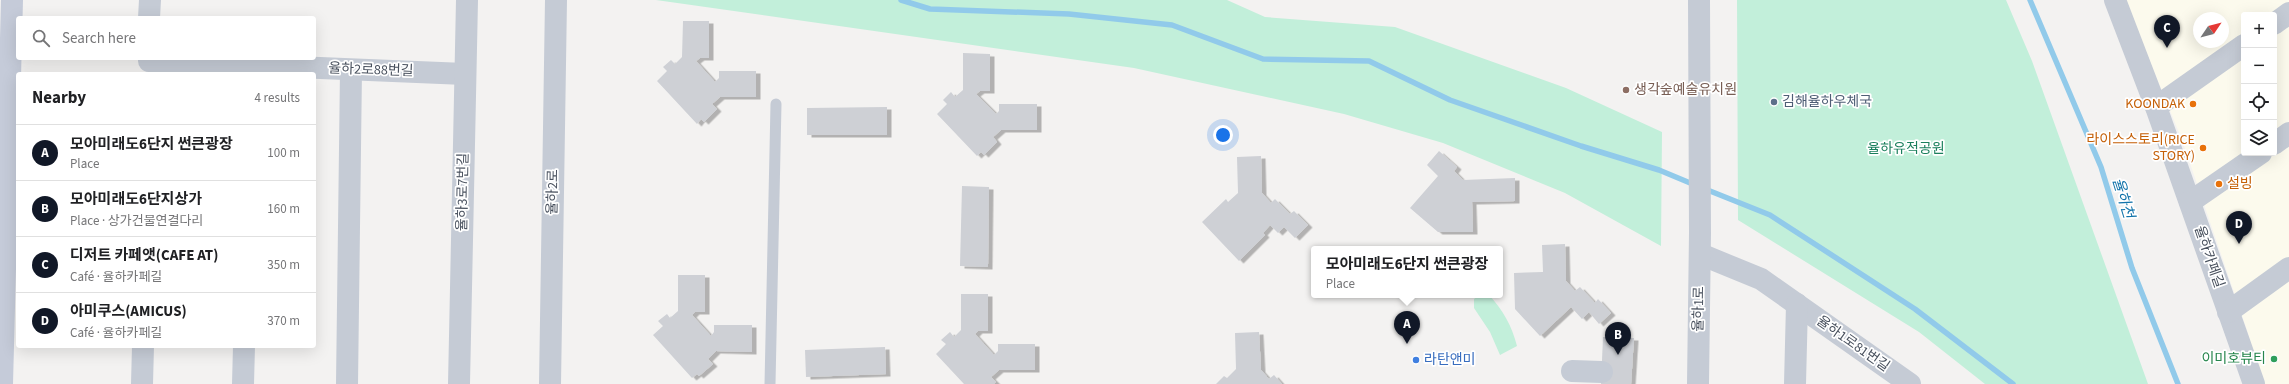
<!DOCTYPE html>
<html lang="en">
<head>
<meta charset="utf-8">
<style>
	:root { --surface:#fff; --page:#f2f2f2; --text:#202124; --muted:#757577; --line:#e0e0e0; --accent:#111827 }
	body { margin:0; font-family:"Source Sans 3","Noto Sans KR",sans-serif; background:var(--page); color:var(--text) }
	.controls { position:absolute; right:12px; top:12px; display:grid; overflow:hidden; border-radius:4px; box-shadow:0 4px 16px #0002 }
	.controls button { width:36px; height:36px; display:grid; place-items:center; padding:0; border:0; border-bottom:1px solid var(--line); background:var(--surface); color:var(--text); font:20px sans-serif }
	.compass { position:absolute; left:2193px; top:12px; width:36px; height:36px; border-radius:50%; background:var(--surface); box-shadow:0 4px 16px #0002; rotate:55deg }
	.you { position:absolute; left:1223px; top:135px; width:14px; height:14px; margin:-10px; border:3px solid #fff; border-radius:50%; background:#1a73e8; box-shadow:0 0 0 6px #1a73e833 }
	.badge { display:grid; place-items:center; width:26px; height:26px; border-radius:50%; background:var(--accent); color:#fff; font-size:13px; font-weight:700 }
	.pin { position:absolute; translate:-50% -33px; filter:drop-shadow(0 1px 2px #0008) }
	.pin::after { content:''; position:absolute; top:21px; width:14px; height:12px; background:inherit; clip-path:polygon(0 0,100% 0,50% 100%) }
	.popup { position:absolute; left:1311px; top:246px; width:192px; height:52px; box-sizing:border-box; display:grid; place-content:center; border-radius:4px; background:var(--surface); filter:drop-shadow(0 1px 3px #0005); font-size:13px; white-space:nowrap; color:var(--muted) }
	.popup b { font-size:15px; color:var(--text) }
	.popup::after { content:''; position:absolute; left:50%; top:100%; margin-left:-8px; border:8px solid transparent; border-top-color:var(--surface) }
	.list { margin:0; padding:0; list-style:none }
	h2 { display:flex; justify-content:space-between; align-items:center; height:52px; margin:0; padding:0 16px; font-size:17px }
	h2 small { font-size:13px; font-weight:400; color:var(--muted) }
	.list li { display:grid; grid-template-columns:26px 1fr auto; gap:12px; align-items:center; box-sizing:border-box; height:56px; padding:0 16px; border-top:1px solid var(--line) }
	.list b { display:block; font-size:15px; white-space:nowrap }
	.list p { margin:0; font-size:13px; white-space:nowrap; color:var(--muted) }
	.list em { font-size:13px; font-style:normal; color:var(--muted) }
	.icon { flex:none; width:22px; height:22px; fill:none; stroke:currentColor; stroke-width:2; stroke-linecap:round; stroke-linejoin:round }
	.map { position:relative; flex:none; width:2289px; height:384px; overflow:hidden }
	.search { position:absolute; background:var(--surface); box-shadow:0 4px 16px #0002; left:16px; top:16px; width:300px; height:44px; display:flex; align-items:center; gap:10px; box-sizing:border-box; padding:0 14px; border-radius:4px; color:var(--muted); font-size:15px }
	.panel { position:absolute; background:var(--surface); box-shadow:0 4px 16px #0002; left:16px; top:72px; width:300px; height:276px; border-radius:4px }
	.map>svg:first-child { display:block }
	.commercial { fill:#fcfaed; fill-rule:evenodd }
	.green { fill:#c2efda }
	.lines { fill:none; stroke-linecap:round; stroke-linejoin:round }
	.stream { stroke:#91caea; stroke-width:5.5 }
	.building { fill:#ced0d5; filter:url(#shadow) }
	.service { stroke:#c5cbd5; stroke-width:11 }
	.minor { stroke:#c5cbd5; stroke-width:22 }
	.tertiary { stroke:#c5cbd5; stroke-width:22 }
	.secondary { stroke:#c5cbd9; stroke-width:22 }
	.education-dot { fill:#8d6e63; stroke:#fff; stroke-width:1.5 }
	.service-dot { fill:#5c6f8a; stroke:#fff; stroke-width:1.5 }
	.food-dot { fill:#e8710a; stroke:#fff; stroke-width:1.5 }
	.leisure-dot { fill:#2e9e5b; stroke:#fff; stroke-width:1.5 }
	.shop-dot { fill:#3f7fe0; stroke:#fff; stroke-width:1.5 }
	.labels { text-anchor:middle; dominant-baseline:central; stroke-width:3.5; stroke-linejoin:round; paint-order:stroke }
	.street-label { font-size:14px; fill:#49515e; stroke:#fff }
	.education-label { font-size:14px; fill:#785e54; stroke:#fff; text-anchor:start }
	.service-label { font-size:14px; fill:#4e5e75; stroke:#fff; text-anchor:start }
	.food-label { font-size:14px; fill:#c56008; stroke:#fff; text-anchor:end }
	.park-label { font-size:14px; fill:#1a7f5c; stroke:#fff }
	.leisure-label { font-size:14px; fill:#27864d; stroke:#fff; text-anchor:end }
	.shop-label { font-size:14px; fill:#366cbe; stroke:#fff; text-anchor:start }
	.water-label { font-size:15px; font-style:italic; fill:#1173aa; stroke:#fff }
</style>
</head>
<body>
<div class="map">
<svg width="2289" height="384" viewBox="0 0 2289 384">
	<defs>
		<filter id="shadow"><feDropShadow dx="4.5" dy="2.5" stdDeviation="0" flood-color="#0004"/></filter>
	</defs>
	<rect width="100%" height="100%" fill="#f3f2f1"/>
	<path class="commercial" d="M 2125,0 L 2289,0 L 2289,384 L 2263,384 L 2262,382 L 2248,333 L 2182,140 ZM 2244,15 L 2274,15 L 2274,153 L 2244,153 ZM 2199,18 L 2223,18 L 2223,42 L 2199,42 Z"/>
	<g class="green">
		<polygon points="656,0 1227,0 1265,17 1395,27 1566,88 1662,132 1661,246 1565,193 1443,143 1344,114 1134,68"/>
		<polygon points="1737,0 2006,0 2032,61 2148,384 1985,384 1919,332 1738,220"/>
		<path d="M 1480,295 L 1489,295 C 1503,310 1512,326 1517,346 L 1500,355 L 1490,332 L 1474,308 L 1474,299 Z"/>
	</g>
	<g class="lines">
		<g class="stream">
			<polyline points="901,0 930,9 1069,14 1172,25 1263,59 1369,61 1450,100 1581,146 1659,170 1695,185"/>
			<polyline points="2030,0 2101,167 2132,268 2178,384"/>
			<polyline points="1705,189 1770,215 1915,309 2013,384"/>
		</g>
	</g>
	<g class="building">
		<polygon points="683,21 709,21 709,58 700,58 696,61 715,82 719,78 719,71 756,71 756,97 720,97 712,104 717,109 704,122 701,119 697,124 657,81 667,71 663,67 671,60 675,64 682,57"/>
		<polygon points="963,53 990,54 990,91 980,91 976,94 996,114 999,111 999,104 1037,104 1037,130 1001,130 993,137 997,142 984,155 981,152 977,156 937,114 947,104 943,100 951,92 955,97 963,90"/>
		<polygon points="887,107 887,135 807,135 807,108"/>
		<polygon points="1439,151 1457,167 1454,171 1463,180 1515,178 1515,201 1472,202 1473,232 1438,232 1410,208 1438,176 1427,165"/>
		<polygon points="1261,156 1262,193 1271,203 1275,199 1290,214 1294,211 1308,225 1295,238 1284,227 1278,233 1270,225 1263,233 1265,235 1239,261 1202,222 1226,199 1228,202 1238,193 1237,157"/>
		<polygon points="962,186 989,187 988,267 960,266"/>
		<polygon points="1565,244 1566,281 1575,291 1580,287 1595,303 1598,299 1611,313 1599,324 1589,312 1582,319 1571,307 1540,336 1515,309 1514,273 1543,272 1542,245"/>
		<polygon points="678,275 705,275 705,312 695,312 692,315 711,336 714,332 714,325 752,325 752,352 716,351 708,359 713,364 699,376 697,374 692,378 653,335 663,326 658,321 667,314 670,318 678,311"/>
		<polygon points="961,294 988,294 988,331 978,331 975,334 994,355 998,351 998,344 1035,344 1035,370 999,370 991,377 996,382 994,384 964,384 936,354 946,344 941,340 950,332 954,337 961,330"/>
		<polygon points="1259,332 1261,370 1269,379 1274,375 1282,384 1216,384 1224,376 1227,378 1236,369 1235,333"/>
		<polygon points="1603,337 1634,338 1631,384 1601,384"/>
		<polygon points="885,347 886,374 806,377 805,350"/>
	</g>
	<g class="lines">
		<polyline class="service" points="770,384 776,104"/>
		<g class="minor">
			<polyline points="2115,0 2156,107 2254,384"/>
			<polyline points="149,18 150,0"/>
			<polyline points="2274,24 2289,13"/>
			<polyline points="149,61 465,74"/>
			<polyline points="2156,107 2244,45"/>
			<polyline points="2274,144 2289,133"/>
			<polyline points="2190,202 2261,153"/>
			<polyline points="1700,254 1761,279 1910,384"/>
			<polyline points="2228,312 2289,268"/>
			<polyline points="1572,371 1602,372"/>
			<polyline points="142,384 143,346"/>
			<polyline points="243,384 244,346"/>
			<polyline points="347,384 351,70"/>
			<polyline points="459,384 467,0"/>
			<polyline points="1795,384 1797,304"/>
		</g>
		<g class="tertiary">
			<polyline points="550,384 556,0"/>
			<polyline points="1698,384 1700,233 1699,0"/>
		</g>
		<polyline class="secondary" points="2,384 12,0"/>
	</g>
	<circle class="education-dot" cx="1626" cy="90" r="4"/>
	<circle class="service-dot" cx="1774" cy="102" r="4"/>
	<g class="food-dot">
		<circle cx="2193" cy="104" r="4"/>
		<circle cx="2203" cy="148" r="4"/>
		<circle cx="2219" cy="184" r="4"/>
	</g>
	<circle class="leisure-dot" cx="2274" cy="359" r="4"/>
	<circle class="shop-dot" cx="1416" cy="360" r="4"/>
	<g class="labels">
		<g class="street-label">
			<text transform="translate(371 70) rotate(2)">율하2로88번길</text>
			<text transform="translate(463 192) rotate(-89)">율하3로7번길</text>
			<text transform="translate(553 192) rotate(-89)">율하2로</text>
			<text transform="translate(2209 257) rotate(71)">율하카페길</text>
			<text transform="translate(1699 309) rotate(-89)">율하1로</text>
			<text transform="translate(1853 344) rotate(35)">율하1로81번길</text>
		</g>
		<g class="education-label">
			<text x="1634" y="90">생각숲예술유치원</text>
		</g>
		<g class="service-label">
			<text x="1782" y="102">김해율하우체국</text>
		</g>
		<g class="food-label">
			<text x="2185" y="104">KOONDAK</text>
			<text x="2195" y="140">라이스스토리(RICE<tspan x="2195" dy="16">STORY)</tspan></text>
			<text x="2227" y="184" text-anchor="start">설빙</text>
		</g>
		<g class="park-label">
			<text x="1906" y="149">율하유적공원</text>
		</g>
		<g class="leisure-label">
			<text x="2266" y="359">이미호뷰티</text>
		</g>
		<g class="shop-label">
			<text x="1424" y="360">라탄앤미</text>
		</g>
		<g class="water-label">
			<text transform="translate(2123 198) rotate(73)">율하천</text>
		</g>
	</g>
</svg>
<div class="controls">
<button>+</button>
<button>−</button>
<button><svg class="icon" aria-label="locate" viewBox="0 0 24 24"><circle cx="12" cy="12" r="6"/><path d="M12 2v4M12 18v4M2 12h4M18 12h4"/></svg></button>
<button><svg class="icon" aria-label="layers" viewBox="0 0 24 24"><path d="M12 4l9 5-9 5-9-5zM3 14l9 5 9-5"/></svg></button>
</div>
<svg class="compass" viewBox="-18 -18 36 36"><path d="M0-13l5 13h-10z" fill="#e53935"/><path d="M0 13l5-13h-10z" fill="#757577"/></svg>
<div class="you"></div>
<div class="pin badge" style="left:1407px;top:344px">A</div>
<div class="popup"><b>모아미래도6단지 썬큰광장</b>Place</div>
<div class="pin badge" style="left:1618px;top:355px">B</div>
<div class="pin badge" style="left:2167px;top:48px">C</div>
<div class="pin badge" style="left:2239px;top:244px">D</div>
<div class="search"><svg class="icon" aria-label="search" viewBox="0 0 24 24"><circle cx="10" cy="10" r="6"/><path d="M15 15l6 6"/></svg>Search here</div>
<section class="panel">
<h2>Nearby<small>4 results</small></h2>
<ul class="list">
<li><span class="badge">A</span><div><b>모아미래도6단지 썬큰광장</b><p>Place</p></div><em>100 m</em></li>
<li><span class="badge">B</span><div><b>모아미래도6단지상가</b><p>Place · 상가건물연결다리</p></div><em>160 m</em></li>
<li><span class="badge">C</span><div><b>디저트 카페앳(CAFE AT)</b><p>Café · 율하카페길</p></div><em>350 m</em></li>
<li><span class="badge">D</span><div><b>아미쿠스(AMICUS)</b><p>Café · 율하카페길</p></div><em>370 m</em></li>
</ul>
</section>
</div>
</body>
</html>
